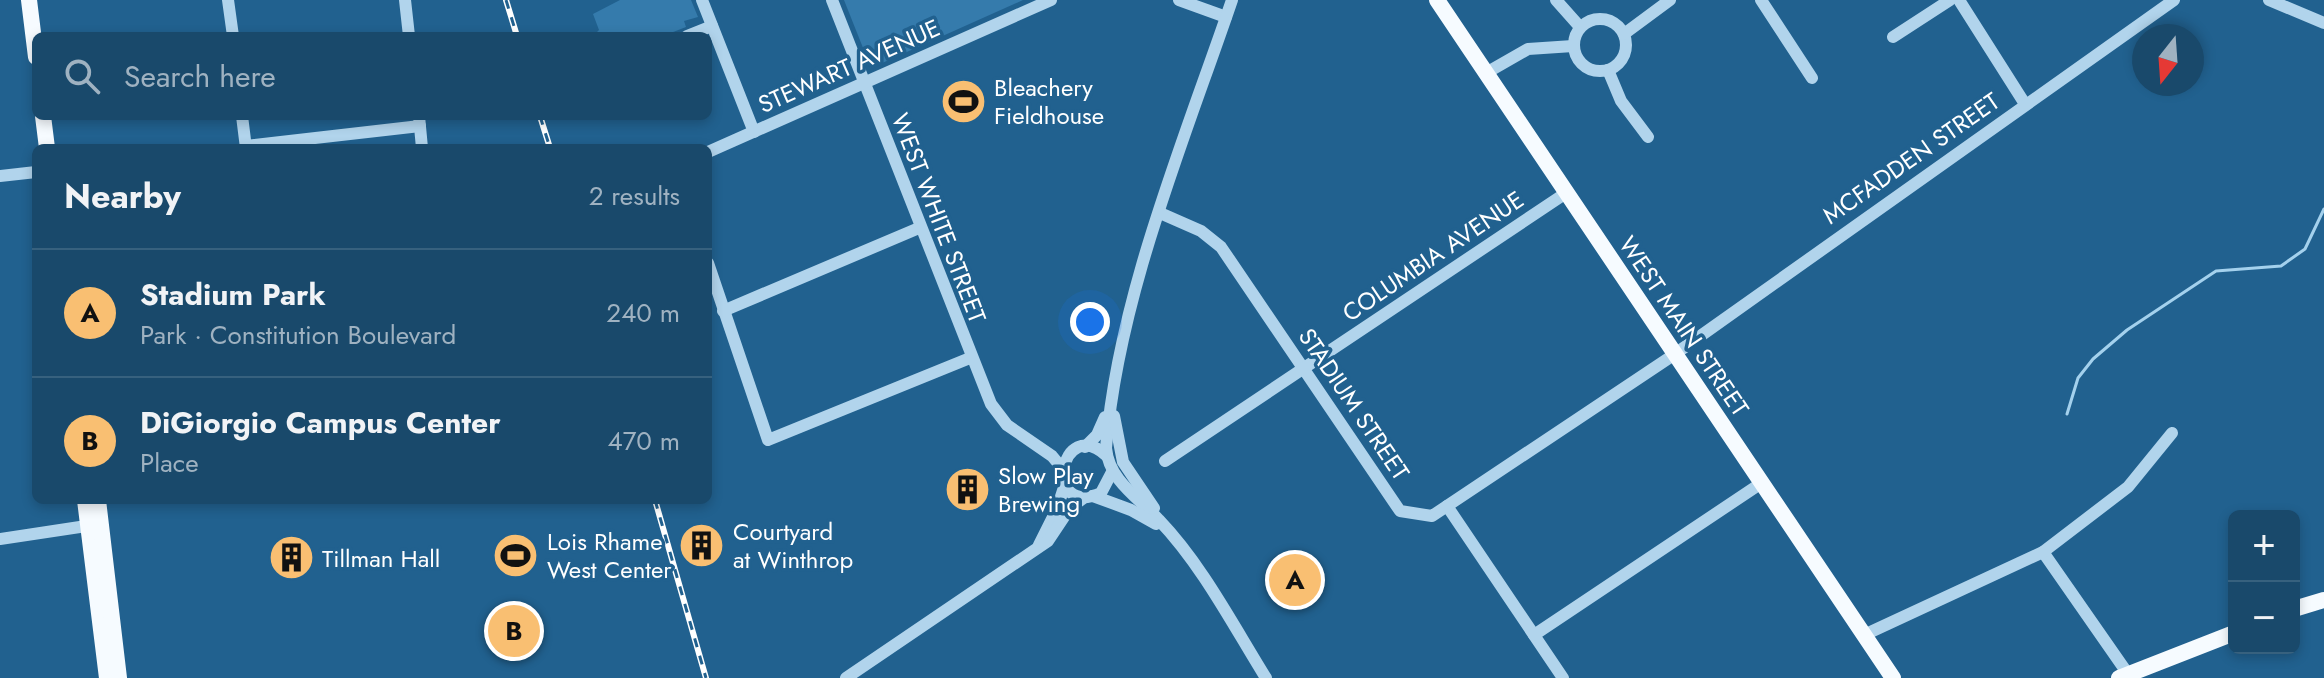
<!DOCTYPE html>
<html lang="en">
<head>
<meta charset="utf-8">
<style>
	:root { --surface:#19496b; --page:#225071; --text:#f1f3f6; --muted:#9fb2c1; --line:#37617e; --accent:#f9bf72 }
	body { margin:0; font-family:Jost,sans-serif; background:var(--page); color:var(--text) }
	.controls { position:absolute; right:24px; bottom:24px; display:grid; overflow:hidden; border-radius:12px; box-shadow:0 4px 12px #0003 }
	.controls button { width:72px; height:72px; display:grid; place-items:center; padding:0; border:0; border-bottom:2px solid var(--line); background:var(--surface); color:var(--text); font:40px sans-serif }
	.compass { position:absolute; left:2132px; top:24px; width:72px; height:72px; border-radius:50%; background:var(--surface); box-shadow:0 4px 12px #0003; rotate:197deg }
	.you { position:absolute; left:1090px; top:322px; width:28px; height:28px; margin:-20px; border:6px solid #fff; border-radius:50%; background:#1a73e8; box-shadow:0 0 0 12px #1a73e833 }
	.badge { display:grid; place-items:center; width:52px; height:52px; border-radius:50%; background:var(--accent); color:#111; font-size:26px; font-weight:700 }
	.pin { position:absolute; translate:-50% -50%; border:4px solid #fff; box-shadow:0 2px 8px #0006 }
	.list { margin:0; padding:0; list-style:none }
	h2 { display:flex; justify-content:space-between; align-items:center; height:104px; margin:0; padding:0 32px; font-size:34px }
	h2 small { font-size:26px; font-weight:400; color:var(--muted) }
	.list li { display:grid; grid-template-columns:52px 1fr auto; gap:24px; align-items:center; box-sizing:border-box; height:128px; padding:0 32px; border-top:2px solid var(--line) }
	.list b { display:block; font-size:30px; white-space:nowrap }
	.list p { margin:0; font-size:26px; white-space:nowrap; color:var(--muted) }
	.list em { font-size:26px; font-style:normal; color:var(--muted) }
	.icon { flex:none; width:44px; height:44px; fill:none; stroke:currentColor; stroke-width:2; stroke-linecap:round; stroke-linejoin:round }
	.map { position:relative; flex:none; width:2324px; height:678px; overflow:hidden }
	.search { position:absolute; background:var(--surface); box-shadow:0 4px 12px #0003; left:32px; top:32px; width:680px; height:88px; display:flex; align-items:center; gap:20px; box-sizing:border-box; padding:0 28px; border-radius:12px; color:var(--muted); font-size:30px }
	.panel { position:absolute; background:var(--surface); box-shadow:0 4px 12px #0003; left:32px; top:144px; width:680px; height:360px; border-radius:12px }
	.map>svg:first-child { display:block }
	.green { fill:#357bac }
	.lines { fill:none; stroke-linecap:round; stroke-linejoin:round }
	.stream { stroke:#a4d1ed; stroke-width:3 }
	.minor { stroke:#b1d4ec; stroke-width:12 }
	.major { stroke:#f6fbff; stroke-width:16 }
	.rail-casing { stroke:#fff; stroke-width:6 }
	.rail { stroke:#21618f; stroke-width:3; stroke-dasharray:9; stroke-linecap:butt }
	.labels { text-anchor:middle; dominant-baseline:central; stroke-width:7; stroke-linejoin:round; paint-order:stroke }
	.street-label { font-size:24px; fill:#fff; stroke:#21618f }
	.poi-label { font-size:24px; fill:#fff; stroke:#21618f; text-anchor:start }
</style>
</head>
<body>
<div class="map">
<svg width="2324" height="678" viewBox="0 0 2324 678">
	<rect width="100%" height="100%" fill="#21618f"/>
	<g class="green">
		<polygon points="620,0 691,0 698,17 684,21 686,27 663,36 593,36 599,30 593,14"/>
		<polygon points="844,0 1023,0 871,68"/>
	</g>
	<g class="lines">
		<polyline class="stream" points="2067,414 2078,378 2093,359 2127,330 2216,271 2281,266 2305,249 2324,209"/>
		<g class="minor">
			<polyline points="228,0 233,36"/>
			<polyline points="405,0 409,36"/>
			<polyline points="702,0 754,132"/>
			<polyline points="832,0 991,404 1007,425 1052,456 1062,468"/>
			<polyline points="1179,0 1226,17"/>
			<path d="M 1232,0 C 1184,141 1118,298 1106,448 C 1109,481 1139,498 1159,520 C 1202,565 1233,625 1266,678"/>
			<polyline points="1556,0 1580,27"/>
			<polyline points="1761,0 1812,78"/>
			<polyline points="1959,0 2025,104"/>
			<polyline points="2269,0 2324,23"/>
			<circle cx="1600" cy="45" r="26"/>
			<polyline points="1624,34 1670,0"/>
			<polyline points="687,36 712,26"/>
			<polyline points="1893,37 1950,0"/>
			<polyline points="1608,70 1621,101 1648,137"/>
			<polyline points="1486,73 1528,49 1573,46"/>
			<polyline points="242,116 246,148"/>
			<polyline points="419,116 422,148"/>
			<polyline points="246,146 420,126"/>
			<polyline points="708,152 1051,0"/>
			<polyline points="0,176 36,172"/>
			<polyline points="1160,213 1201,231 1221,247 1400,511 1432,516 1675,354 2174,0"/>
			<polyline points="708,263 768,440 970,358"/>
			<polyline points="723,311 919,228"/>
			<polyline points="1114,416 1123,462 1154,508"/>
			<polyline points="1085,447 1097,435 1105,417"/>
			<path d="M 1107,456 C 1060,413 1041,519 1101,493 L 1112,472"/>
			<polyline points="1165,461 1566,193"/>
			<polyline points="1093,496 1131,510 1156,524"/>
			<polyline points="1447,506 1563,678"/>
			<polyline points="0,539 93,525"/>
			<polyline points="1039,545 1057,509 1065,484"/>
			<polyline points="2043,552 2128,674"/>
			<polyline points="1534,635 1760,484"/>
			<polyline points="1864,635 2043,552 2128,487 2172,433"/>
			<polyline points="846,678 1048,541 1070,508 1085,497"/>
		</g>
		<g class="major">
			<polyline points="29,0 36,57"/>
			<polyline points="1437,0 1893,678"/>
			<polyline points="43,116 47,148"/>
			<polyline points="85,500 107,678"/>
			<polyline points="98,500 119,678"/>
			<polyline points="2294,609 2324,600"/>
			<polyline points="2119,678 2234,633"/>
		</g>
		<defs>
			<g id="rail">
				<polyline points="506,0 517,36"/>
				<polyline points="540,116 550,148"/>
				<polyline points="655,500 706,678"/>
			</g>
		</defs>
		<use href="#rail" class="rail-casing"/>
		<use href="#rail" class="rail"/>
	</g>
	<defs>
		<symbol id="stadium-disc" viewBox="-11 -11 22 22"><circle r="9.5" fill="#f9bf72" stroke="#21618f"/><path d="M0-5a6.5 5 0 1 0 0 10a6.5 5 0 1 0 0-10ZM-3.5-1.8h7v3.6h-7Z" fill="#111"/></symbol>
		<symbol id="building-disc" viewBox="-11 -11 22 22"><circle r="9.5" fill="#f9bf72" stroke="#21618f"/><path d="M-4-6H4V6H1V3H-1V6H-4ZM-2.5-4.3h1.7v1.8h-1.7ZM.8-4.3h1.7v1.8H.8ZM-2.5-1h1.7V.8h-1.7ZM.8-1h1.7V.8H.8Z" fill="#111"/></symbol>
	</defs>
	<g fill-rule="evenodd">
		<use href="#stadium-disc" x="938" y="76" width="51" height="51"/>
		<use href="#building-disc" x="942" y="464" width="51" height="51"/>
		<use href="#building-disc" x="676" y="520" width="51" height="51"/>
		<use href="#stadium-disc" x="490" y="530" width="51" height="51"/>
		<use href="#building-disc" x="266" y="532" width="51" height="51"/>
	</g>
	<g class="labels">
		<g class="street-label">
			<text transform="translate(849 66) rotate(-24)">STEWART AVENUE</text>
			<text transform="translate(1911 158) rotate(-35)">MCFADDEN STREET</text>
			<text transform="translate(939 218) rotate(69)">WEST WHITE STREET</text>
			<text transform="translate(1433 256) rotate(-34)">COLUMBIA AVENUE</text>
			<text transform="translate(1684 326) rotate(56)">WEST MAIN STREET</text>
			<text transform="translate(1354 404) rotate(56)">STADIUM STREET</text>
		</g>
		<g class="poi-label">
			<text x="994" y="87">Bleachery<tspan x="994" dy="28">Fieldhouse</tspan></text>
			<text x="998" y="475">Slow Play<tspan x="998" dy="28">Brewing</tspan></text>
			<text x="733" y="531">Courtyard<tspan x="733" dy="28">at Winthrop</tspan></text>
			<text x="547" y="541">Lois Rhame<tspan x="547" dy="28">West Center</tspan></text>
			<text x="322" y="558">Tillman Hall</text>
		</g>
	</g>
</svg>
<div class="controls">
<button>+</button>
<button>−</button>
</div>
<svg class="compass" viewBox="-18 -18 36 36"><path d="M0-13l5 13h-10z" fill="#e53935"/><path d="M0 13l5-13h-10z" fill="#9fb2c1"/></svg>
<div class="you"></div>
<div class="pin badge" style="left:1295px;top:580px">A</div>
<div class="pin badge" style="left:514px;top:631px">B</div>
<div class="search"><svg class="icon" aria-label="search" viewBox="0 0 24 24"><circle cx="10" cy="10" r="6"/><path d="M15 15l6 6"/></svg>Search here</div>
<section class="panel">
<h2>Nearby<small>2 results</small></h2>
<ul class="list">
<li><span class="badge">A</span><div><b>Stadium Park</b><p>Park · Constitution Boulevard</p></div><em>240 m</em></li>
<li><span class="badge">B</span><div><b>DiGiorgio Campus Center</b><p>Place</p></div><em>470 m</em></li>
</ul>
</section>
</div>
</body>
</html>
